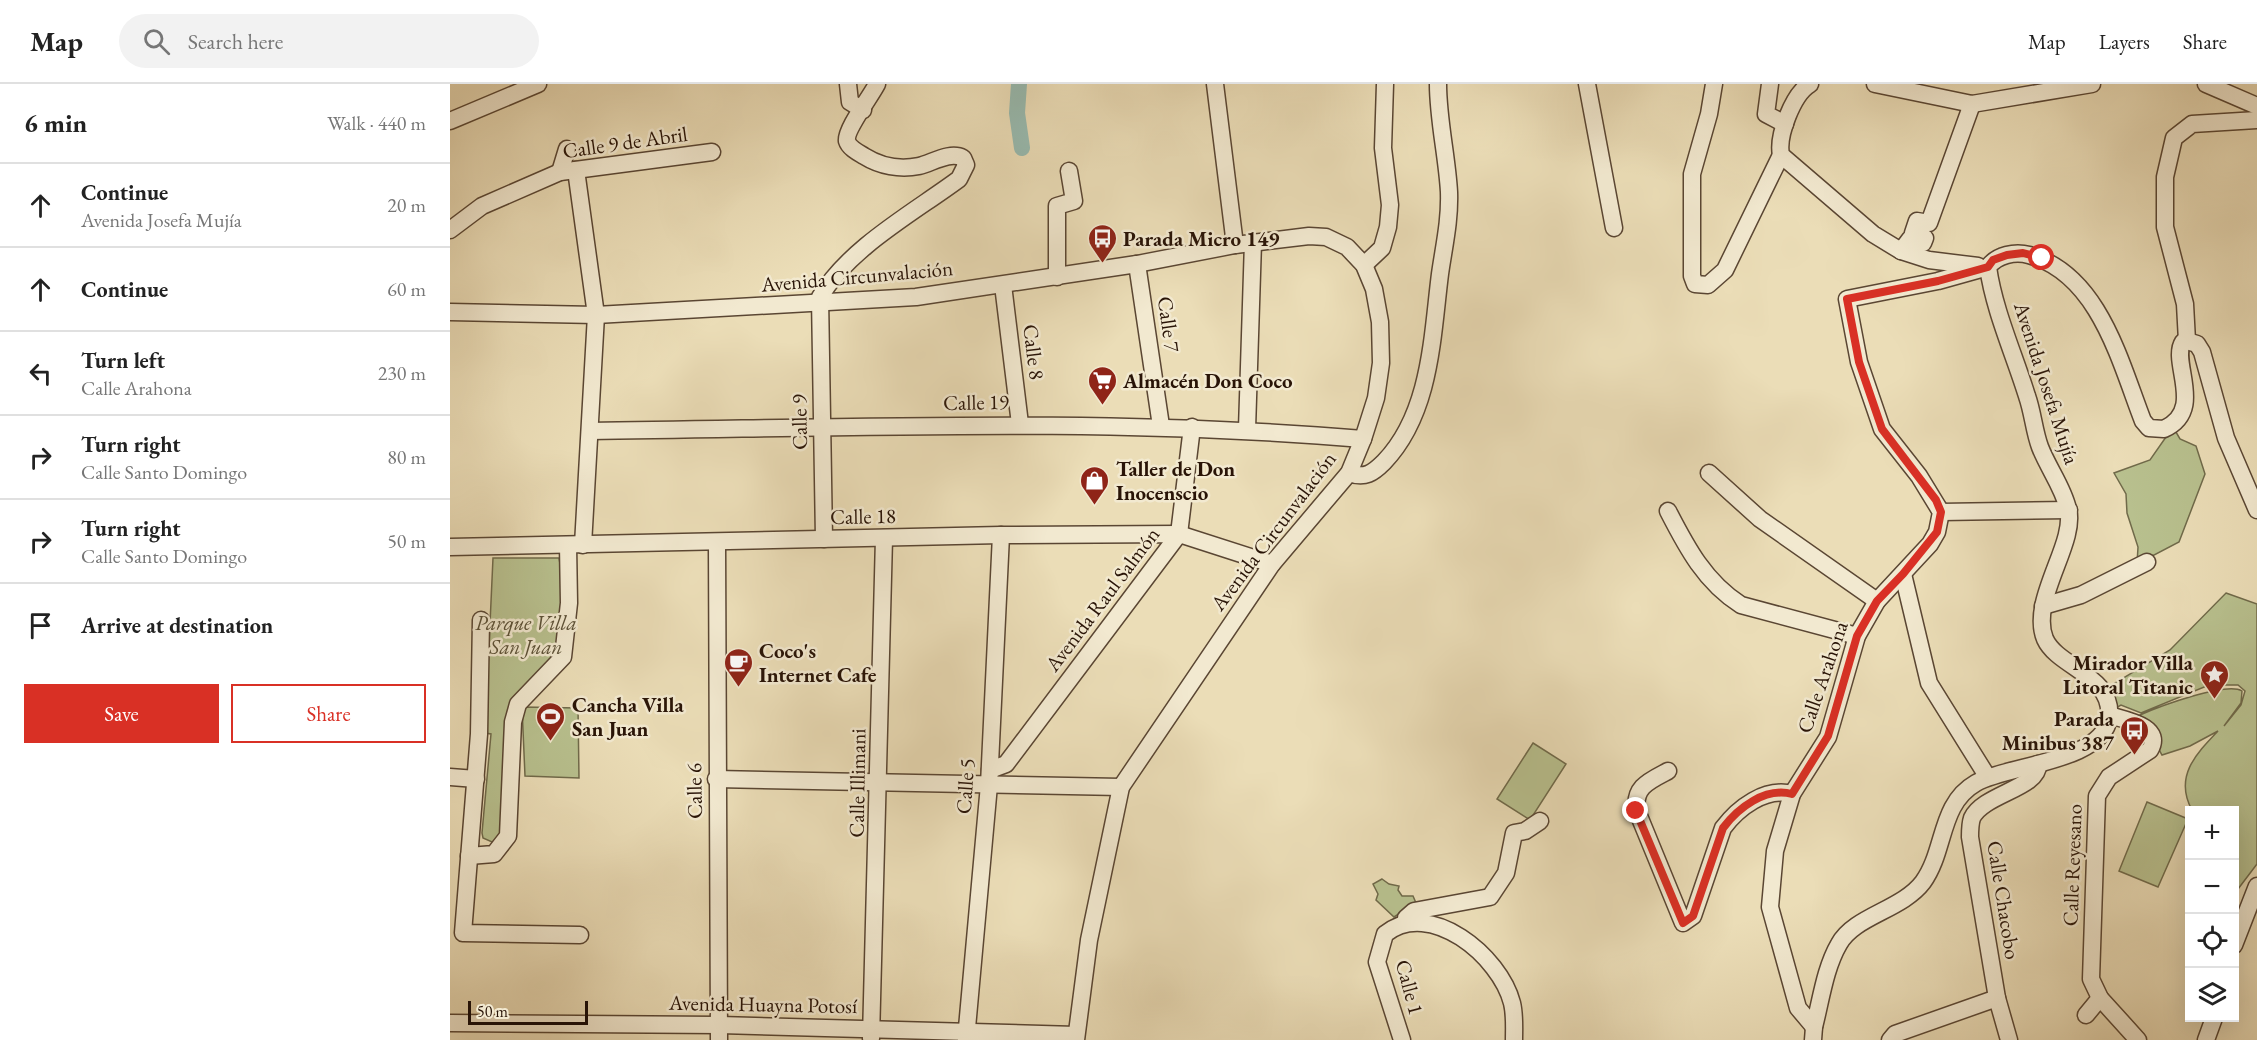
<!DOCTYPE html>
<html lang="en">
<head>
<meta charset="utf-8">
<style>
	:root { --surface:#fff; --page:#f2f2f2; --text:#222; --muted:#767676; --line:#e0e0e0; --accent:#d93025 }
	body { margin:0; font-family:"EB Garamond",serif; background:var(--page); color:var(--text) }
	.controls { position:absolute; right:18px; bottom:18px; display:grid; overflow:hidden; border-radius:0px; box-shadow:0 6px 24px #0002 }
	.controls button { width:54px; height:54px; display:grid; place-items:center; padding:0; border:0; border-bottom:2px solid var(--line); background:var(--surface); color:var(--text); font:30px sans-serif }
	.scale { position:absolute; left:18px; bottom:15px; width:120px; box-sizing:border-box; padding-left:6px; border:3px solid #291407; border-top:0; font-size:16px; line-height:21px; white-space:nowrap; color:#291407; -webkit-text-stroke:4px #f2e9d0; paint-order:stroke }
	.stop { position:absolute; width:18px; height:18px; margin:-14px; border:4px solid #d93025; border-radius:50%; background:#fff }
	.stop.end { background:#d93025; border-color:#fff; box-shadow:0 2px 6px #0008 }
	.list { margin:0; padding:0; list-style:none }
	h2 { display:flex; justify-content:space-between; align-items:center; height:78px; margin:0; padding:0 24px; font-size:26px }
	h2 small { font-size:20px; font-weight:400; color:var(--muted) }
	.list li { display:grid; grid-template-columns:39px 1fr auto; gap:18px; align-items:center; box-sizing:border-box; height:84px; padding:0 24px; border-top:2px solid var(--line) }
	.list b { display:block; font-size:22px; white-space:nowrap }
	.list p { margin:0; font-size:20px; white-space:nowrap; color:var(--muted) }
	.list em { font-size:20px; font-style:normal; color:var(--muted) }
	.actions { display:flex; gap:12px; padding:18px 24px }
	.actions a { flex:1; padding:14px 0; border:2px solid var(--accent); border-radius:0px; text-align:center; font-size:21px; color:var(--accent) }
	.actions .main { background:var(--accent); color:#fff }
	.icon { flex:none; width:33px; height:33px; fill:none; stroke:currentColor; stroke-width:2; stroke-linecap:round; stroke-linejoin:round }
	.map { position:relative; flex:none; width:1807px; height:956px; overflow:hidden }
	header { display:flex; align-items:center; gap:36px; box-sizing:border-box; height:84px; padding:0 30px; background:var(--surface); border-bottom:2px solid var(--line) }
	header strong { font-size:28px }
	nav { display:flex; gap:33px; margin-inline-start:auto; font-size:21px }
	.search { width:420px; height:54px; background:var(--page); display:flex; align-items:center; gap:15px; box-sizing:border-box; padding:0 21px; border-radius:33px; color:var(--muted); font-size:22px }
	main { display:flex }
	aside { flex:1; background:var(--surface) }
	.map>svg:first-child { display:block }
	.green { fill:#b8c08e; stroke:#706a4a; stroke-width:1.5 }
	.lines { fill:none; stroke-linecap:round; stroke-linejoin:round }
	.canal { stroke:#98bbb0; stroke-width:16 }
	.minor-casing { stroke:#5a4633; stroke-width:19 }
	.minor { stroke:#f2e9d0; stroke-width:16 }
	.route { stroke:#d93025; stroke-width:8 }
	.labels { text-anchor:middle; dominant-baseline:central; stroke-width:5; stroke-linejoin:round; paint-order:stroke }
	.street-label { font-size:21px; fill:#291407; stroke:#f2e9d0 }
	.poi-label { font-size:21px; font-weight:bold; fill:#291407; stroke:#f2e9d0; text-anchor:start }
	.park-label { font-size:21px; font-style:italic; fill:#5b5036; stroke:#f2e9d0 }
</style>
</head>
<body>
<header>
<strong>Map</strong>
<div class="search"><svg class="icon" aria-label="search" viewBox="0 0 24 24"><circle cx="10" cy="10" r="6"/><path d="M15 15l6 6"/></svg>Search here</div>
<nav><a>Map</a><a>Layers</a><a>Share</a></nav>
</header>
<main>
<aside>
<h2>6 min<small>Walk · 440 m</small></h2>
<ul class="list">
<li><svg class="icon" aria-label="ahead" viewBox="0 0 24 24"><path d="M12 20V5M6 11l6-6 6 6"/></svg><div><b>Continue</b><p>Avenida Josefa Mujía</p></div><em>20 m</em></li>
<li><svg class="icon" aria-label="ahead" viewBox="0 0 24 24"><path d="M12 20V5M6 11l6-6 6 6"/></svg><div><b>Continue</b></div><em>60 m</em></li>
<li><svg class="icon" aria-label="left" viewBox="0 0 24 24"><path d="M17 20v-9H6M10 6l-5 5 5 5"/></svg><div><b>Turn left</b><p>Calle Arahona</p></div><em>230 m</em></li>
<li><svg class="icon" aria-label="right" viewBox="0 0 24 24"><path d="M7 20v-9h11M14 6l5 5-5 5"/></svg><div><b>Turn right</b><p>Calle Santo Domingo</p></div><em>80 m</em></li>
<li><svg class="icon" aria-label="right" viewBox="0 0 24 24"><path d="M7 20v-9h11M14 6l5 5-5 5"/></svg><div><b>Turn right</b><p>Calle Santo Domingo</p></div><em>50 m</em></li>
<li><svg class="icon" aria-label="arrive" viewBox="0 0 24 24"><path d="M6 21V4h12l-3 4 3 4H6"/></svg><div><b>Arrive at destination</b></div></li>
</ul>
<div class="actions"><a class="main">Save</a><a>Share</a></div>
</aside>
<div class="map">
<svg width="1807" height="956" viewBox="0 0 1807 956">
	<rect width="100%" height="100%" fill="#ebddb7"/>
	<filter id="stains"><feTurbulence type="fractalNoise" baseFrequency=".00333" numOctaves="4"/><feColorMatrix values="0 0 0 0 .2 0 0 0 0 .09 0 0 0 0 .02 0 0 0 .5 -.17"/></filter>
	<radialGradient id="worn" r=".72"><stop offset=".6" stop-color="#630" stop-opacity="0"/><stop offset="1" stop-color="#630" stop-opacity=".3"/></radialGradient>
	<g class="green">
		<polygon points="1723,343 1730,355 1746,362 1755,390 1729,458 1687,480 1688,463 1677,429 1676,410 1664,389 1700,376"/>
		<polygon points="43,474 109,474 112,491 113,561 69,612 50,749 48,755 42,758 33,754 32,749 41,650 35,649"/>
		<path d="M 1776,509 L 1807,520 L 1807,780 L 1785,809 L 1784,726 L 1742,726 C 1724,693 1745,671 1768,647 L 1740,662 L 1712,671 L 1690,631 C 1708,623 1777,597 1792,607 L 1791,619 L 1774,642 L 1791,621 L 1795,607 L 1788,601 L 1759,601 L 1691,629 L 1671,621 L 1662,626 L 1645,611 L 1720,566 Z"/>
		<polygon points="72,623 128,624 129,694 75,692"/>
		<polygon points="1083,659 1116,680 1080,736 1047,715"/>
		<polygon points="1697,718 1738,735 1708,803 1669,787"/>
		<polygon points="932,795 939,800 949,802 948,806 952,812 963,812 966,819 944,833 926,816 928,810 923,800"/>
	</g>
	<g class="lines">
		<polyline class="canal" points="569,0 567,29 572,64"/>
		<defs>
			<g id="minor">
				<polyline points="398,0 400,18 413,26"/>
				<polyline points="765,0 785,161"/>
				<polyline points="1137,0 1164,144"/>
				<polyline points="1264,0 1259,30 1242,90 1242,192 1245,200 1258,201 1275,186 1331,71"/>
				<polyline points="1320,0 1316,30 1335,40"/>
				<path d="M 1360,0 C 1343,10 1327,52 1331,71 L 1423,150 L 1451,167 L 1479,176 L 1528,182"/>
				<polyline points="1425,0 1522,20 1642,0"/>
				<polyline points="1756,0 1807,22"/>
				<polyline points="0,37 88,0"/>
				<polyline points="126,86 146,231 133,461"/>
				<polyline points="110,88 117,65"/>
				<polyline points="0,146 32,122 110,88 262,68"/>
				<polyline points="1451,167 1460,155 1473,159 1475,154 1463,149 1467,137 1479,139 1522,20"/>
				<polyline points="687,180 711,342"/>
				<polyline points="914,181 932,164 938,143 940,121 933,64 935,0"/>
				<polyline points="607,193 607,122 624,117 619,87"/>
				<polyline points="553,201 570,340"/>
				<polyline points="0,228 146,231 466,213 687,180 785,161 859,152 876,153 897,163 914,181 924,205 930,238 931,279 926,314 913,355 899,389 822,480 671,703 639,856 626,956"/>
				<polyline points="1737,257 1735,220 1715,143 1715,93 1724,54 1742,40 1807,36"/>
				<polyline points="1737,257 1747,260 1752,268 1776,354 1807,426"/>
				<polyline points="797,345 803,158"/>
				<path d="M 140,347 C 399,344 654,333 913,355"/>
				<path d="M 899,389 C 915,395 923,389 934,378 C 981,329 982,253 990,190 C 994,162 1000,137 999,108 C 997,72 988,36 988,0"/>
				<polyline points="1259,389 1310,435 1427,517"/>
				<path d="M 1218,427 C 1237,464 1255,498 1291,521 L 1407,552"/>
				<polyline points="1491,428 1619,426"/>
				<path d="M 374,455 L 370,213 C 399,164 463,129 509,95 L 516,81 L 513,74 C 500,67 482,79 469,82 C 450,86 430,82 414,72 C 409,69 399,64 397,57 C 395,46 421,12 427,0"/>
				<polyline points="267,458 269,956"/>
				<polyline points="0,463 551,451 729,450 822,480"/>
				<polyline points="1453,490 1479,599 1537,692"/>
				<polyline points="1593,522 1631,511 1697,478"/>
				<polyline points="31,536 29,650 13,849 130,851"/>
				<path d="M 1659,631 C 1675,636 1714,642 1700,666 L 1659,693 L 1647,712 L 1641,895 L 1650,914 L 1688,956"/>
				<polyline points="540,686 556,680 729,450 742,343"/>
				<path d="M 1218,687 C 1199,697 1183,703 1187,727 L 1233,839 L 1243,832 L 1273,744 C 1288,724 1315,703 1342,710"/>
				<polyline points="0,693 26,695"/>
				<polyline points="266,695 671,703"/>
				<polyline points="19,772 44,770 58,752 63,638 68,620 113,573 119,519 118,461"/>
				<polyline points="956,839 956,834 964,827 1040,813 1056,789 1064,749 1075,747 1090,737"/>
				<polyline points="1784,861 1807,802"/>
				<polyline points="1636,931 1650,914"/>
				<polyline points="0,939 270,941 626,951"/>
				<polyline points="1364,943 1348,924 1320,823 1325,767 1342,710 1378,653 1407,552 1427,517 1480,460 1487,448 1491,428 1469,392 1432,345 1409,278 1397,215 1488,197 1538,183"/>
				<polyline points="421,954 434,454"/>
				<polyline points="516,955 539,701 551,451"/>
				<path d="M 952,956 L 927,878 L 935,850 C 980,814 1050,872 1062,919 C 1065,931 1064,944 1064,956"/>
				<path d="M 1363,956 L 1364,943 C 1371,916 1375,884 1389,860 C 1404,832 1452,826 1473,798 C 1496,766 1489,720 1526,699 C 1557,681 1653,678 1659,634 C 1664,591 1608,584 1595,555 C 1579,516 1627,459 1618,425 C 1613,403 1598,384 1590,363 C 1584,347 1583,329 1577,312 C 1564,270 1544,226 1538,183 C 1547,171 1565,167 1579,171 C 1649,190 1670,278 1693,337 L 1699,344 L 1714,345 C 1756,326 1720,278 1733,258 L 1737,257"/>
				<polyline points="1440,956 1445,950 1547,914"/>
				<path d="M 1559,956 L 1547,914 L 1520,753 C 1520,747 1520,740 1522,734 C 1533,710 1590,704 1588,680"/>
				<polyline points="1756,956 1764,934"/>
			</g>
		</defs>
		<use href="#minor" class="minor-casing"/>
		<use href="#minor" class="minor"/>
	</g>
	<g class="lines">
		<path class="route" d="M 1186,727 L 1233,839 L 1243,832 L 1273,744 C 1288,724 1315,703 1342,710 L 1378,652 L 1407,552 L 1427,517 L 1453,490 L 1487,448 L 1491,428 L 1486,416 L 1432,345 L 1409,278 L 1397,215 L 1488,197 L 1538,183 L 1543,176 L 1557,171 L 1573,169 L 1592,174"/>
	</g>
	<defs>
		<symbol id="bus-pin" viewBox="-11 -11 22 30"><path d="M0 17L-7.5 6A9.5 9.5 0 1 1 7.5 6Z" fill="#8f2418" stroke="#f2e9d0"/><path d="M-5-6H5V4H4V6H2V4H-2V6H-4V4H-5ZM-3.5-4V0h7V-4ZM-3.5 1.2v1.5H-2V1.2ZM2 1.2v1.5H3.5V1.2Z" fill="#fff"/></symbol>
		<symbol id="supermarket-pin" viewBox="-11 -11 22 30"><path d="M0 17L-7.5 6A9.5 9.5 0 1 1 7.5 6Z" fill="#8f2418" stroke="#f2e9d0"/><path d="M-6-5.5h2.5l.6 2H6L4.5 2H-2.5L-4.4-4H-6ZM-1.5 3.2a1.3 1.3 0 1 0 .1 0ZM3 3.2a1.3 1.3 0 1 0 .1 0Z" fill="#fff"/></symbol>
		<symbol id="shop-pin" viewBox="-11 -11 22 30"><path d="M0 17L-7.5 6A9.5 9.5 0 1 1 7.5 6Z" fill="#8f2418" stroke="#f2e9d0"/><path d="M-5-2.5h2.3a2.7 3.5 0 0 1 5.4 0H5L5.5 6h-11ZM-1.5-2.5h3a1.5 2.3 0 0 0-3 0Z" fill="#fff"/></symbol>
		<symbol id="cafe-pin" viewBox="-11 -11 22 30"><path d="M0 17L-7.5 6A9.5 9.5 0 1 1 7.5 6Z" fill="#8f2418" stroke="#f2e9d0"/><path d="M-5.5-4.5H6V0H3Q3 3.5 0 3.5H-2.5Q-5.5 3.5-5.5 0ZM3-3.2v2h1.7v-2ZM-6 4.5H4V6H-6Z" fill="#fff"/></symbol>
		<symbol id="sight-pin" viewBox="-11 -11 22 30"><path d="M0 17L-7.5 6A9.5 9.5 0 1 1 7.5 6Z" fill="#8f2418" stroke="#f2e9d0"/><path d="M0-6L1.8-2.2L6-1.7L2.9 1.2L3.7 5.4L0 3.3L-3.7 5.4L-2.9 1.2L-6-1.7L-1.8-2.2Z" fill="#fff"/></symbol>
		<symbol id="stadium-pin" viewBox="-11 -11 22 30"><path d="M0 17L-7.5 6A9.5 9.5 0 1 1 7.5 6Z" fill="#8f2418" stroke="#f2e9d0"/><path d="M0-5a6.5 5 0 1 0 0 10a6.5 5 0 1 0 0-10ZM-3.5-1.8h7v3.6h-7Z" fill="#fff"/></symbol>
	</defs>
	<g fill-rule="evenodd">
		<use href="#bus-pin" x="636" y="138" width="33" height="45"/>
		<use href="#supermarket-pin" x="636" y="280" width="33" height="45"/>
		<use href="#shop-pin" x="628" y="380" width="33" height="45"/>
		<use href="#cafe-pin" x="272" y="562" width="33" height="45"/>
		<use href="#sight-pin" x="1748" y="574" width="33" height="45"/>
		<use href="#stadium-pin" x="84" y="616" width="33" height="45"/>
		<use href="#bus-pin" x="1668" y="630" width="33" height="45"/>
	</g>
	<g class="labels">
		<g class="street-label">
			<text transform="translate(175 58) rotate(-8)">Calle 9 de Abril</text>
			<text transform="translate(407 192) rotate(-5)">Avenida Circunvalación</text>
			<text transform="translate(719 240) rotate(82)">Calle 7</text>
			<text transform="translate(584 268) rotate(83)">Calle 8</text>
			<text transform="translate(1597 299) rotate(72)">Avenida Josefa Mujía</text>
			<text transform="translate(526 318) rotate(-1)">Calle 19</text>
			<text transform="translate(349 338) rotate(-91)">Calle 9</text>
			<text transform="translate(413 432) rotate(-1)">Calle 18</text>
			<text transform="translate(823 447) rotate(-53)">Avenida Circunvalación</text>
			<text transform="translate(652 515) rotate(-53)">Avenida Raul Salmón</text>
			<text transform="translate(1372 593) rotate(-71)">Calle Arahona</text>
			<text transform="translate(407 699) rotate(-89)">Calle Illimani</text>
			<text transform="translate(515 702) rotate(-86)">Calle 5</text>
			<text transform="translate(244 707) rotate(-91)">Calle 6</text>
			<text transform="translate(1622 781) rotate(-88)">Calle Reyesano</text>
			<text transform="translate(1554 816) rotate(81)">Calle Chacobo</text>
			<text transform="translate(960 903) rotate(75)">Calle 1</text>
			<text transform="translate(313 920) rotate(1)">Avenida Huayna Potosí</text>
		</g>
		<g class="poi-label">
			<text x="673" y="154">Parada Micro 149</text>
			<text x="673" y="296">Almacén Don Coco</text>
			<text x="666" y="384">Taller de Don<tspan x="666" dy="24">Inocenscio</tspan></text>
			<text x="309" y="566">Coco's<tspan x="309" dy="24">Internet Cafe</tspan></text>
			<text x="1743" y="578" text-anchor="end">Mirador Villa<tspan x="1743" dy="24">Litoral Titanic</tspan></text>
			<text x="122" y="620">Cancha Villa<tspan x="122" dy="24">San Juan</tspan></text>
			<text x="1664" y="634" text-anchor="end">Parada<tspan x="1664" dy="24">Minibus 387</tspan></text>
		</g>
		<g class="park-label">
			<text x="76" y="538">Parque Villa<tspan x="76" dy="24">San Juan</tspan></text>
		</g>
	</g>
	<rect width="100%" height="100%" filter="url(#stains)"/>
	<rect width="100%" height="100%" fill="url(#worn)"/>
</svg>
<div class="controls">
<button>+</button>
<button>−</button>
<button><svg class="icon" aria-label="locate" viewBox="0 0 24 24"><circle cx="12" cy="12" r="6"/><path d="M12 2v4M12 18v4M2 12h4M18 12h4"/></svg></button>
<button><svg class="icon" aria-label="layers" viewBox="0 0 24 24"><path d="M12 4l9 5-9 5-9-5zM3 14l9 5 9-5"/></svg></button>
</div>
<div class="scale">50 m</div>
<div class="stop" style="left:1592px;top:174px"></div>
<div class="stop end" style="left:1186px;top:727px"></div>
</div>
</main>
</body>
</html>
